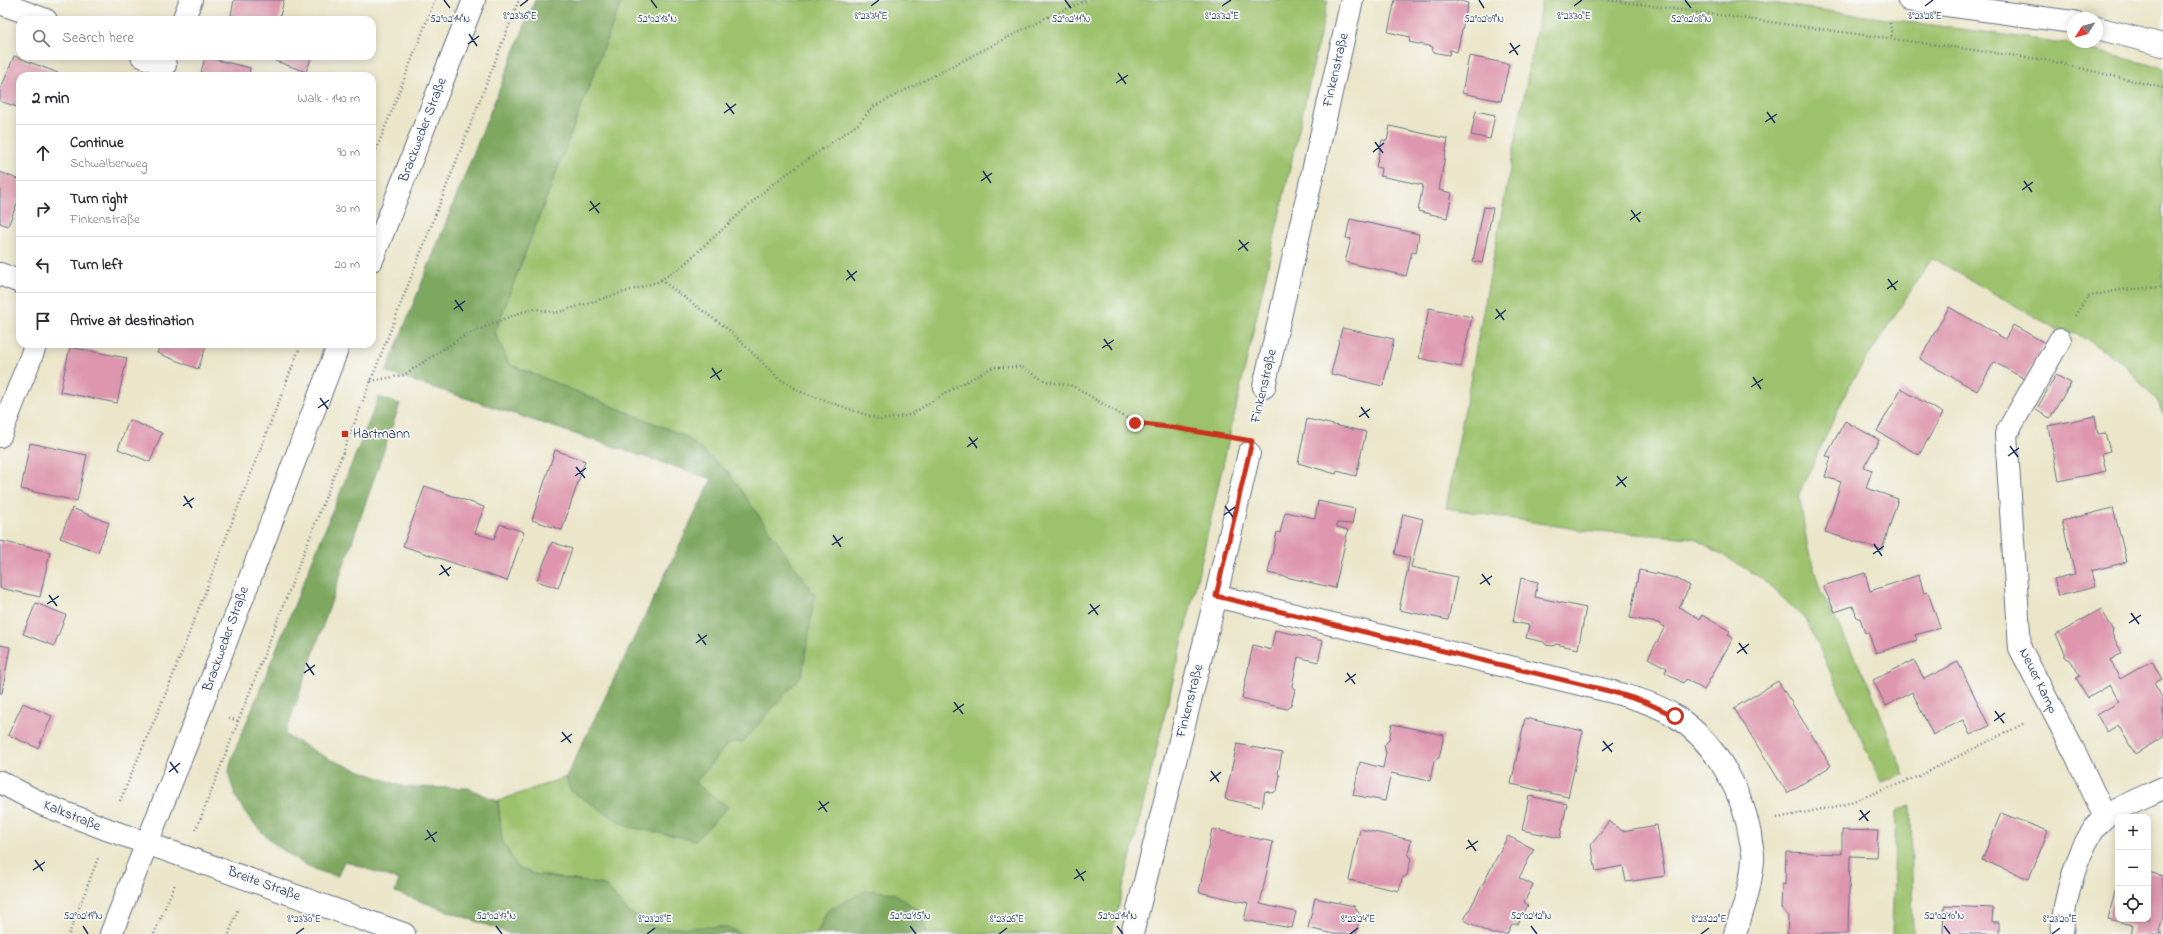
<!DOCTYPE html>
<html lang="en">
<head>
<meta charset="utf-8">
<style>
	:root { --surface:#fff; --page:#f2f2f3; --text:#2b2b33; --muted:#7c7c81; --line:#e1e1e2 }
	body { margin:0; font-family:"Indie Flower",sans-serif; background:var(--page); color:var(--text) }
	.controls { position:absolute; right:12px; bottom:12px; display:grid; overflow:hidden; border-radius:8px; box-shadow:0 2px 10px #0003 }
	.controls button { width:36px; height:36px; display:grid; place-items:center; padding:0; border:0; border-bottom:1px solid var(--line); background:var(--surface); color:var(--text); font:20px sans-serif }
	.compass { position:absolute; left:2067px; top:12px; width:36px; height:36px; border-radius:50%; background:var(--surface); box-shadow:0 2px 10px #0003; rotate:234deg }
	.stop { position:absolute; width:12px; height:12px; margin:-9px; border:3px solid #c8321e; border-radius:50%; background:#fff }
	.stop.end { background:#c8321e; border-color:#fff; box-shadow:0 1px 4px #0008 }
	.list { margin:0; padding:0; list-style:none }
	h2 { display:flex; justify-content:space-between; align-items:center; height:52px; margin:0; padding:0 16px; font-size:17px }
	h2 small { font-size:13px; font-weight:400; color:var(--muted) }
	.list li { display:grid; grid-template-columns:26px 1fr auto; gap:12px; align-items:center; box-sizing:border-box; height:56px; padding:0 16px; border-top:1px solid var(--line) }
	.list b { display:block; font-size:15px; white-space:nowrap }
	.list p { margin:0; font-size:13px; white-space:nowrap; color:var(--muted) }
	.list em { font-size:13px; font-style:normal; color:var(--muted) }
	.icon { flex:none; width:22px; height:22px; fill:none; stroke:currentColor; stroke-width:2; stroke-linecap:round; stroke-linejoin:round }
	.map { position:relative; flex:none; width:2163px; height:934px; overflow:hidden }
	.search { position:absolute; background:var(--surface); box-shadow:0 2px 10px #0003; left:16px; top:16px; width:360px; height:44px; display:flex; align-items:center; gap:10px; box-sizing:border-box; padding:0 14px; border-radius:12px; color:var(--muted); font-size:15px }
	.panel { position:absolute; background:var(--surface); box-shadow:0 2px 10px #0003; left:16px; top:72px; width:360px; height:276px; border-radius:12px }
	.map>svg:first-child { display:block }
	.green { fill:#9dc26d; stroke:#5c7866 }
	.forest { fill:#7ea860; stroke:#4c6c5f }
	.building { fill:#de96ae }
	.lines { fill:none; stroke-linecap:round; stroke-linejoin:round }
	.minor-casing { stroke:#646f83; stroke-width:24 }
	.path { stroke:#646f83; stroke-width:2.5; stroke-dasharray:1 3; stroke-linecap:butt }
	.minor { stroke:#fff; stroke-width:22 }
	.route { stroke:#c8321e; stroke-width:5 }
	.ticks { fill:none; stroke:#1b2f5e; stroke-width:1.5 }
	.poi-dot { fill:#c8321e; stroke:#f6f6f2; stroke-width:1.5 }
	.labels { text-anchor:middle; dominant-baseline:central; stroke-width:3.5; stroke-linejoin:round; paint-order:stroke }
	.street-label { font-size:14px; fill:#1b2f5e; stroke:#f6f6f2 }
	.poi-label { font-size:14px; fill:#1b2f5e; stroke:#f6f6f2; text-anchor:start }
	.ticks-label { font-size:10px; text-anchor:middle; fill:#1b2f5e; stroke:#f6f6f2; stroke-width:3.5; stroke-linejoin:round; paint-order:stroke }
</style>
</head>
<body>
<div class="map">
<svg width="2163" height="934" viewBox="0 0 2163 934">
	<rect width="100%" height="100%" fill="#f6f6f2"/>
	<filter id="ink" filterUnits="userSpaceOnUse"><feTurbulence type="fractalNoise" baseFrequency=".025" numOctaves="2"/><feDisplacementMap in="SourceGraphic" scale="8" xChannelSelector="R" yChannelSelector="G"/><feConvolveMatrix kernelMatrix="1 2 1 2 8 2 1 2 1" color-interpolation-filters="sRGB"/></filter>
	<filter id="wash" filterUnits="userSpaceOnUse"><feTurbulence type="fractalNoise" baseFrequency=".012" numOctaves="4" result="noise"/><feDisplacementMap in="SourceGraphic" scale="16" xChannelSelector="R" yChannelSelector="G"/><feGaussianBlur stdDeviation="0.9" result="paint"/><feColorMatrix in="noise" values="0 0 0 0 0 0 0 0 0 0 0 0 0 0 0 0 0 1.4 0 .05"/><feComposite in="paint" operator="in"/></filter>
	<g filter="url(#wash)">
		<rect width="100%" height="100%" fill="#ebe6c9"/>
		<g class="green">
			<polygon points="622,0 1328,0 1195,589 1112,934 927,934 920,912 827,911 817,934 741,934 727,927 656,928 628,912 605,885 534,874 517,867 502,840 498,801 566,777 570,790 695,783 728,743 728,472 685,436 509,364 495,332"/>
			<polygon points="1542,0 1748,0 2064,43 2163,68 2163,414 2158,402 2122,362 2076,333 2058,330 1932,258 1850,384 1799,494 1808,549 1821,592 1870,687 1904,775 1881,782 1807,621 1763,579 1694,538 1582,530 1446,508"/>
			<polygon points="1911,805 1913,934 1892,934 1896,811"/>
		</g>
		<g class="forest">
			<polygon points="535,0 622,0 495,332 509,364 685,436 728,472 815,595 802,675 743,742 728,743 695,783 728,807 696,840 628,827 570,790 566,777 712,479 386,372"/>
			<path d="M 379,397 L 400,404 L 285,735 L 329,759 L 404,787 L 468,788 L 498,801 L 502,840 L 517,867 L 534,874 L 605,885 L 628,912 L 656,928 L 727,927 L 741,934 L 511,934 L 395,892 L 399,880 L 344,861 L 338,876 C 329,874 320,872 312,868 C 276,850 235,815 229,773 C 229,769 231,763 232,758 Z"/>
			<polygon points="867,890 894,893 920,912 927,934 817,934 827,911"/>
		</g>
		<g id="blocks">
			<g class="building">
				<polygon points="234,0 284,0 279,20 251,20 231,15"/>
				<polygon points="1395,0 1456,0 1468,3 1457,52 1450,50 1449,55 1432,52 1433,47 1409,42 1410,37 1388,32"/>
				<polygon points="14,56 66,76 20,76 20,108 0,101 0,91"/>
				<polygon points="271,56 312,56 306,72 270,59"/>
				<polygon points="1469,56 1509,64 1501,101 1462,93"/>
				<polygon points="205,57 250,68 249,76 200,76"/>
				<polygon points="1476,111 1495,115 1490,139 1471,135"/>
				<polygon points="1390,126 1448,139 1439,190 1452,193 1447,218 1418,211 1423,185 1380,176 1381,168 1376,167 1382,140 1387,141"/>
				<polygon points="0,172 20,180 20,196 8,226 0,223"/>
				<polygon points="1484,207 1493,208 1482,263 1473,261"/>
				<polygon points="1350,219 1419,234 1416,253 1412,252 1406,276 1345,262 1351,239 1346,238"/>
				<polygon points="1949,307 2005,339 2013,325 2045,343 2025,379 1994,362 1977,391 1920,359"/>
				<polygon points="1429,308 1472,317 1461,367 1419,358"/>
				<polygon points="1342,328 1394,339 1383,386 1331,374"/>
				<polygon points="161,344 207,344 198,369 157,353"/>
				<polygon points="70,347 127,358 117,403 60,392"/>
				<polygon points="2056,375 2071,383 2050,418 2036,410"/>
				<polygon points="1901,389 1943,413 1919,455 1877,431"/>
				<polygon points="2095,416 2098,434 2105,433 2110,451 2102,453 2106,471 2059,481 2048,426"/>
				<polygon points="1307,419 1366,432 1356,476 1337,471 1336,474 1298,463"/>
				<polygon points="129,420 162,433 150,462 118,449"/>
				<polygon points="1845,421 1879,440 1864,467 1872,470 1866,488 1898,499 1882,550 1825,532 1841,482 1825,477 1831,457 1826,456"/>
				<polygon points="30,443 87,455 77,501 21,489"/>
				<polygon points="555,450 585,461 562,530 532,520"/>
				<polygon points="425,486 484,507 475,533 494,539 500,524 524,532 507,581 403,546"/>
				<polygon points="1318,501 1355,509 1352,524 1337,523 1337,527 1348,530 1335,588 1268,573 1277,532 1280,533 1285,512 1315,518"/>
				<polygon points="72,508 109,523 98,552 60,538"/>
				<polygon points="2113,508 2127,562 2091,571 2095,587 2059,596 2054,579 2075,574 2062,521"/>
				<polygon points="1403,514 1423,519 1411,567 1457,577 1448,620 1399,610 1410,558 1395,554"/>
				<polygon points="0,541 50,552 40,597 0,588"/>
				<polygon points="552,542 572,549 558,588 537,581"/>
				<polygon points="1639,570 1676,578 1690,586 1679,607 1700,619 1702,615 1730,631 1728,635 1733,638 1704,690 1686,679 1683,683 1665,672 1667,668 1648,658 1665,627 1658,623 1630,618"/>
				<polygon points="1865,573 1870,591 1919,575 1924,593 1928,592 1940,628 1915,635 1917,640 1876,653 1868,632 1865,633 1860,618 1857,618 1853,606 1835,612 1823,586"/>
				<polygon points="1521,578 1538,582 1535,597 1586,608 1578,649 1556,644 1553,646 1546,645 1544,642 1526,638 1529,625 1513,622"/>
				<polygon points="36,603 66,615 54,646 23,634"/>
				<polygon points="2101,609 2113,629 2112,634 2122,653 2110,660 2120,679 2152,661 2162,679 2154,683 2163,699 2163,737 2135,754 2118,725 2107,732 2097,715 2119,702 2110,685 2088,698 2076,678 2080,676 2071,661 2064,657 2064,650 2056,635"/>
				<polygon points="1275,630 1323,641 1318,662 1298,657 1292,686 1295,690 1291,705 1287,709 1242,698 1253,645 1271,650"/>
				<polygon points="0,645 10,647 2,693 0,693"/>
				<polygon points="1914,660 1924,679 1958,662 1989,726 1970,735 1963,720 1933,735 1912,692 1886,706 1873,680"/>
				<polygon points="1778,681 1831,766 1787,793 1734,708"/>
				<polygon points="23,703 52,716 38,748 8,735"/>
				<polygon points="1525,718 1583,731 1568,797 1511,784"/>
				<polygon points="1392,724 1444,735 1439,758 1434,761 1430,781 1391,773 1385,801 1353,795 1360,762 1383,768 1386,753 1384,745 1389,740"/>
				<polygon points="1237,744 1282,753 1278,773 1280,776 1277,790 1273,793 1265,791 1262,807 1225,799"/>
				<polygon points="1529,796 1567,804 1560,838 1522,830"/>
				<polygon points="2001,813 2048,831 2029,879 1982,860"/>
				<polygon points="1609,821 1622,831 1657,825 1665,876 1626,882 1623,866 1596,871 1591,845"/>
				<polygon points="1212,829 1273,842 1260,904 1296,912 1292,928 1244,920 1248,903 1199,892"/>
				<polygon points="1360,829 1411,840 1408,853 1411,858 1407,875 1402,878 1399,891 1349,880"/>
				<polygon points="1842,830 1878,831 1876,857 1850,856 1848,934 1787,934 1788,916 1781,908 1782,884 1785,885 1786,852 1842,854"/>
				<polygon points="1508,836 1534,849 1519,878 1533,885 1524,902 1528,905 1518,924 1512,924 1507,934 1492,934 1464,920"/>
				<polygon points="2148,872 2163,876 2163,917 2159,931 2163,934 2131,934 2133,925 2108,919 2117,883 2118,919 2148,919"/>
				<polygon points="1315,898 1354,906 1360,915 1356,934 1334,934 1308,928"/>
				<polygon points="1944,906 1993,908 1992,922 1999,922 1999,934 1943,934"/>
			</g>
		</g>
	</g>
	<g filter="url(#ink)">
		<use href="#blocks" fill-opacity="0" stroke="#646f83" stroke-width="1"/>
		<g class="lines">
			<defs>
				<g id="minor">
					<polyline points="1909,0 2073,22"/>
					<polyline points="0,3 46,20"/>
					<polyline points="183,20 191,0"/>
					<polyline points="2097,28 2163,45"/>
					<polyline points="142,56 165,65"/>
					<polyline points="372,260 474,0"/>
					<polyline points="0,274 20,282"/>
					<polyline points="2060,340 2006,434 2020,648 2076,755 2105,817"/>
					<polyline points="1264,387 1352,0"/>
					<polyline points="0,436 36,344"/>
					<path d="M 1216,596 L 1613,692 C 1634,698 1656,704 1675,716 C 1716,742 1745,795 1751,842 C 1752,848 1754,855 1753,860 C 1751,886 1743,910 1735,934"/>
					<polyline points="0,782 44,805 109,830 404,934"/>
					<polyline points="111,934 201,707 339,344"/>
					<polyline points="1132,934 1216,596 1249,453"/>
					<path d="M 2062,934 C 2063,901 2079,839 2105,817 C 2115,808 2149,795 2163,788"/>
				</g>
			</defs>
			<use href="#minor" class="minor-casing"/>
			<g class="path">
				<polyline points="1609,0 2046,60 2163,88"/>
				<polyline points="1890,23 1892,38"/>
				<polyline points="372,161 435,0"/>
				<polyline points="661,280 729,330 778,378 801,392 881,420 910,415 947,392 993,367 1022,367 1045,381 1073,386 1135,423 1223,436"/>
				<polyline points="2075,316 2087,297 2119,290 2163,287"/>
				<polyline points="371,381 404,375 465,335 522,312 536,309 556,313 657,282 680,268 770,186 858,124 873,107 1045,18 1088,0"/>
				<polyline points="229,718 238,721"/>
				<polyline points="120,801 166,693 301,344"/>
				<polyline points="1777,818 1843,805 1917,777 2025,723"/>
				<polyline points="196,830 519,0"/>
				<polyline points="69,934 98,858"/>
				<polyline points="154,934 175,884"/>
				<polyline points="229,934 238,908"/>
			</g>
			<use href="#minor" class="minor"/>
		</g>
	</g>
	<g class="lines" filter="url(#ink)">
		<polyline class="route" points="1135,423 1176,428 1252,441 1216,596 1613,692 1645,702 1675,716"/>
	</g>
	<path class="ticks" d="M 444,0 L 450,8M 651,0 L 657,8M 1065,0 L 1071,8M 1479,0 L 1484,8M 1685,0 L 1691,8M 520,6 L 528,0M 871,6 L 879,0M 1222,6 L 1231,0M 1574,6 L 1582,0M 1925,6 L 1933,0M 469,34 L 477,46M 1510,43 L 1518,55M 468,44 L 479,36M 1509,53 L 1520,45M 1118,73 L 1126,84M 1116,83 L 1128,75M 726,103 L 734,114M 1767,112 L 1775,123M 724,113 L 736,104M 1765,122 L 1777,114M 1375,142 L 1383,153M 1373,152 L 1384,143M 983,171 L 991,183M 981,181 L 992,173M 2024,181 L 2032,192M 2022,190 L 2033,182M 590,201 L 599,213M 1631,210 L 1640,222M 589,211 L 600,203M 1630,220 L 1641,212M 1239,240 L 1248,251M 1238,250 L 1249,242M 847,270 L 855,281M 1888,279 L 1896,290M 846,280 L 857,271M 1887,289 L 1898,281M 455,300 L 463,311M 454,309 L 465,301M 1496,309 L 1504,320M 1495,319 L 1506,310M 1104,339 L 1112,350M 1102,348 L 1114,340M 712,368 L 720,380M 1753,377 L 1761,389M 710,378 L 722,370M 1751,387 L 1763,379M 320,398 L 328,409M 1361,407 L 1369,418M 318,408 L 329,400M 1359,417 L 1370,409M 969,437 L 977,448M 2010,446 L 2018,457M 967,447 L 978,438M 2008,456 L 2019,448M 576,467 L 585,478M 575,476 L 586,468M 1617,476 L 1626,487M 1616,486 L 1627,477M 184,496 L 192,508M 183,506 L 194,498M 1225,506 L 1233,517M 1224,515 L 1235,507M 833,535 L 841,547M 1874,544 L 1882,556M 832,545 L 843,537M 1873,554 L 1884,546M 441,565 L 449,576M 1482,574 L 1490,585M 439,575 L 451,567M 1480,584 L 1492,576M 49,595 L 57,606M 47,604 L 59,596M 1090,604 L 1098,615M 2131,613 L 2139,624M 1088,614 L 1100,605M 2129,623 L 2141,615M 698,634 L 706,645M 696,643 L 707,635M 1739,643 L 1747,654M 1737,653 L 1749,644M 306,663 L 314,675M 304,673 L 315,665M 1347,673 L 1355,684M 1345,682 L 1356,674M 954,702 L 963,714M 1995,711 L 2004,723M 953,712 L 964,704M 1994,721 L 2005,713M 562,732 L 571,743M 1603,741 L 1612,752M 561,742 L 572,734M 1602,751 L 1613,743M 170,762 L 178,773M 1211,771 L 1219,782M 169,772 L 180,763M 1210,781 L 1221,772M 819,801 L 827,812M 818,810 L 829,802M 1860,810 L 1868,821M 1859,820 L 1870,811M 427,830 L 435,842M 425,840 L 437,832M 1468,840 L 1476,851M 1466,849 L 1478,841M 35,860 L 43,871M 1076,869 L 1084,881M 33,870 L 45,862M 1074,879 L 1086,871M 83,926 L 88,934M 496,926 L 502,934M 910,926 L 916,934M 1117,926 L 1123,934M 1531,926 L 1537,934M 1944,926 L 1950,934M 296,934 L 304,928M 647,934 L 655,928M 999,934 L 1007,928M 1350,934 L 1358,928M 1701,934 L 1709,928M 2052,934 L 2060,928"/>
	<rect class="poi-dot" x="341" y="430" width="8" height="8" rx="2"/>
	<g class="labels">
		<g class="street-label">
			<text transform="translate(1336 70) rotate(-77)">Finkenstraße</text>
			<text transform="translate(423 130) rotate(-69)">Brackweder Straße</text>
			<text transform="translate(1264 386) rotate(-77)">Finkenstraße</text>
			<text transform="translate(226 639) rotate(-70)">Brackweder Straße</text>
			<text transform="translate(2038 681) rotate(64)">Neuer Kamp</text>
			<text transform="translate(1190 701) rotate(-76)">Finkenstraße</text>
			<text transform="translate(72 816) rotate(22)">Kalkstraße</text>
			<text transform="translate(264 884) rotate(20)">Breite Straße</text>
		</g>
		<g class="poi-label">
			<text x="353" y="434">Hartmann</text>
		</g>
	</g>
	<g class="ticks-label">
		<text x="520" y="19">8°23'36"E</text>
		<text x="871" y="19">8°23'34"E</text>
		<text x="1222" y="19">8°23'32"E</text>
		<text x="1574" y="19">8°23'30"E</text>
		<text x="1925" y="19">8°23'28"E</text>
		<text x="450" y="22">52°02'14"N</text>
		<text x="657" y="22">52°02'13"N</text>
		<text x="1071" y="22">52°02'11"N</text>
		<text x="1484" y="22">52°02'09"N</text>
		<text x="1691" y="22">52°02'08"N</text>
		<text x="83" y="919">52°02'19"N</text>
		<text x="496" y="919">52°02'17"N</text>
		<text x="910" y="919">52°02'15"N</text>
		<text x="1117" y="919">52°02'14"N</text>
		<text x="1531" y="919">52°02'12"N</text>
		<text x="1944" y="919">52°02'10"N</text>
		<text x="304" y="922">8°23'30"E</text>
		<text x="655" y="922">8°23'28"E</text>
		<text x="1007" y="922">8°23'26"E</text>
		<text x="1358" y="922">8°23'24"E</text>
		<text x="1709" y="922">8°23'22"E</text>
		<text x="2060" y="922">8°23'20"E</text>
	</g>
</svg>
<div class="controls">
<button>+</button>
<button>−</button>
<button><svg class="icon" aria-label="locate" viewBox="0 0 24 24"><circle cx="12" cy="12" r="6"/><path d="M12 2v4M12 18v4M2 12h4M18 12h4"/></svg></button>
</div>
<svg class="compass" viewBox="-18 -18 36 36"><path d="M0-13l5 13h-10z" fill="#e53935"/><path d="M0 13l5-13h-10z" fill="#7c7c81"/></svg>
<div class="stop" style="left:1675px;top:716px"></div>
<div class="stop end" style="left:1135px;top:423px"></div>
<div class="search"><svg class="icon" aria-label="search" viewBox="0 0 24 24"><circle cx="10" cy="10" r="6"/><path d="M15 15l6 6"/></svg>Search here</div>
<section class="panel">
<h2>2 min<small>Walk · 140 m</small></h2>
<ul class="list">
<li><svg class="icon" aria-label="ahead" viewBox="0 0 24 24"><path d="M12 20V5M6 11l6-6 6 6"/></svg><div><b>Continue</b><p>Schwalbenweg</p></div><em>90 m</em></li>
<li><svg class="icon" aria-label="right" viewBox="0 0 24 24"><path d="M7 20v-9h11M14 6l5 5-5 5"/></svg><div><b>Turn right</b><p>Finkenstraße</p></div><em>30 m</em></li>
<li><svg class="icon" aria-label="left" viewBox="0 0 24 24"><path d="M17 20v-9H6M10 6l-5 5 5 5"/></svg><div><b>Turn left</b></div><em>20 m</em></li>
<li><svg class="icon" aria-label="arrive" viewBox="0 0 24 24"><path d="M6 21V4h12l-3 4 3 4H6"/></svg><div><b>Arrive at destination</b></div></li>
</ul>
</section>
</div>
</body>
</html>
